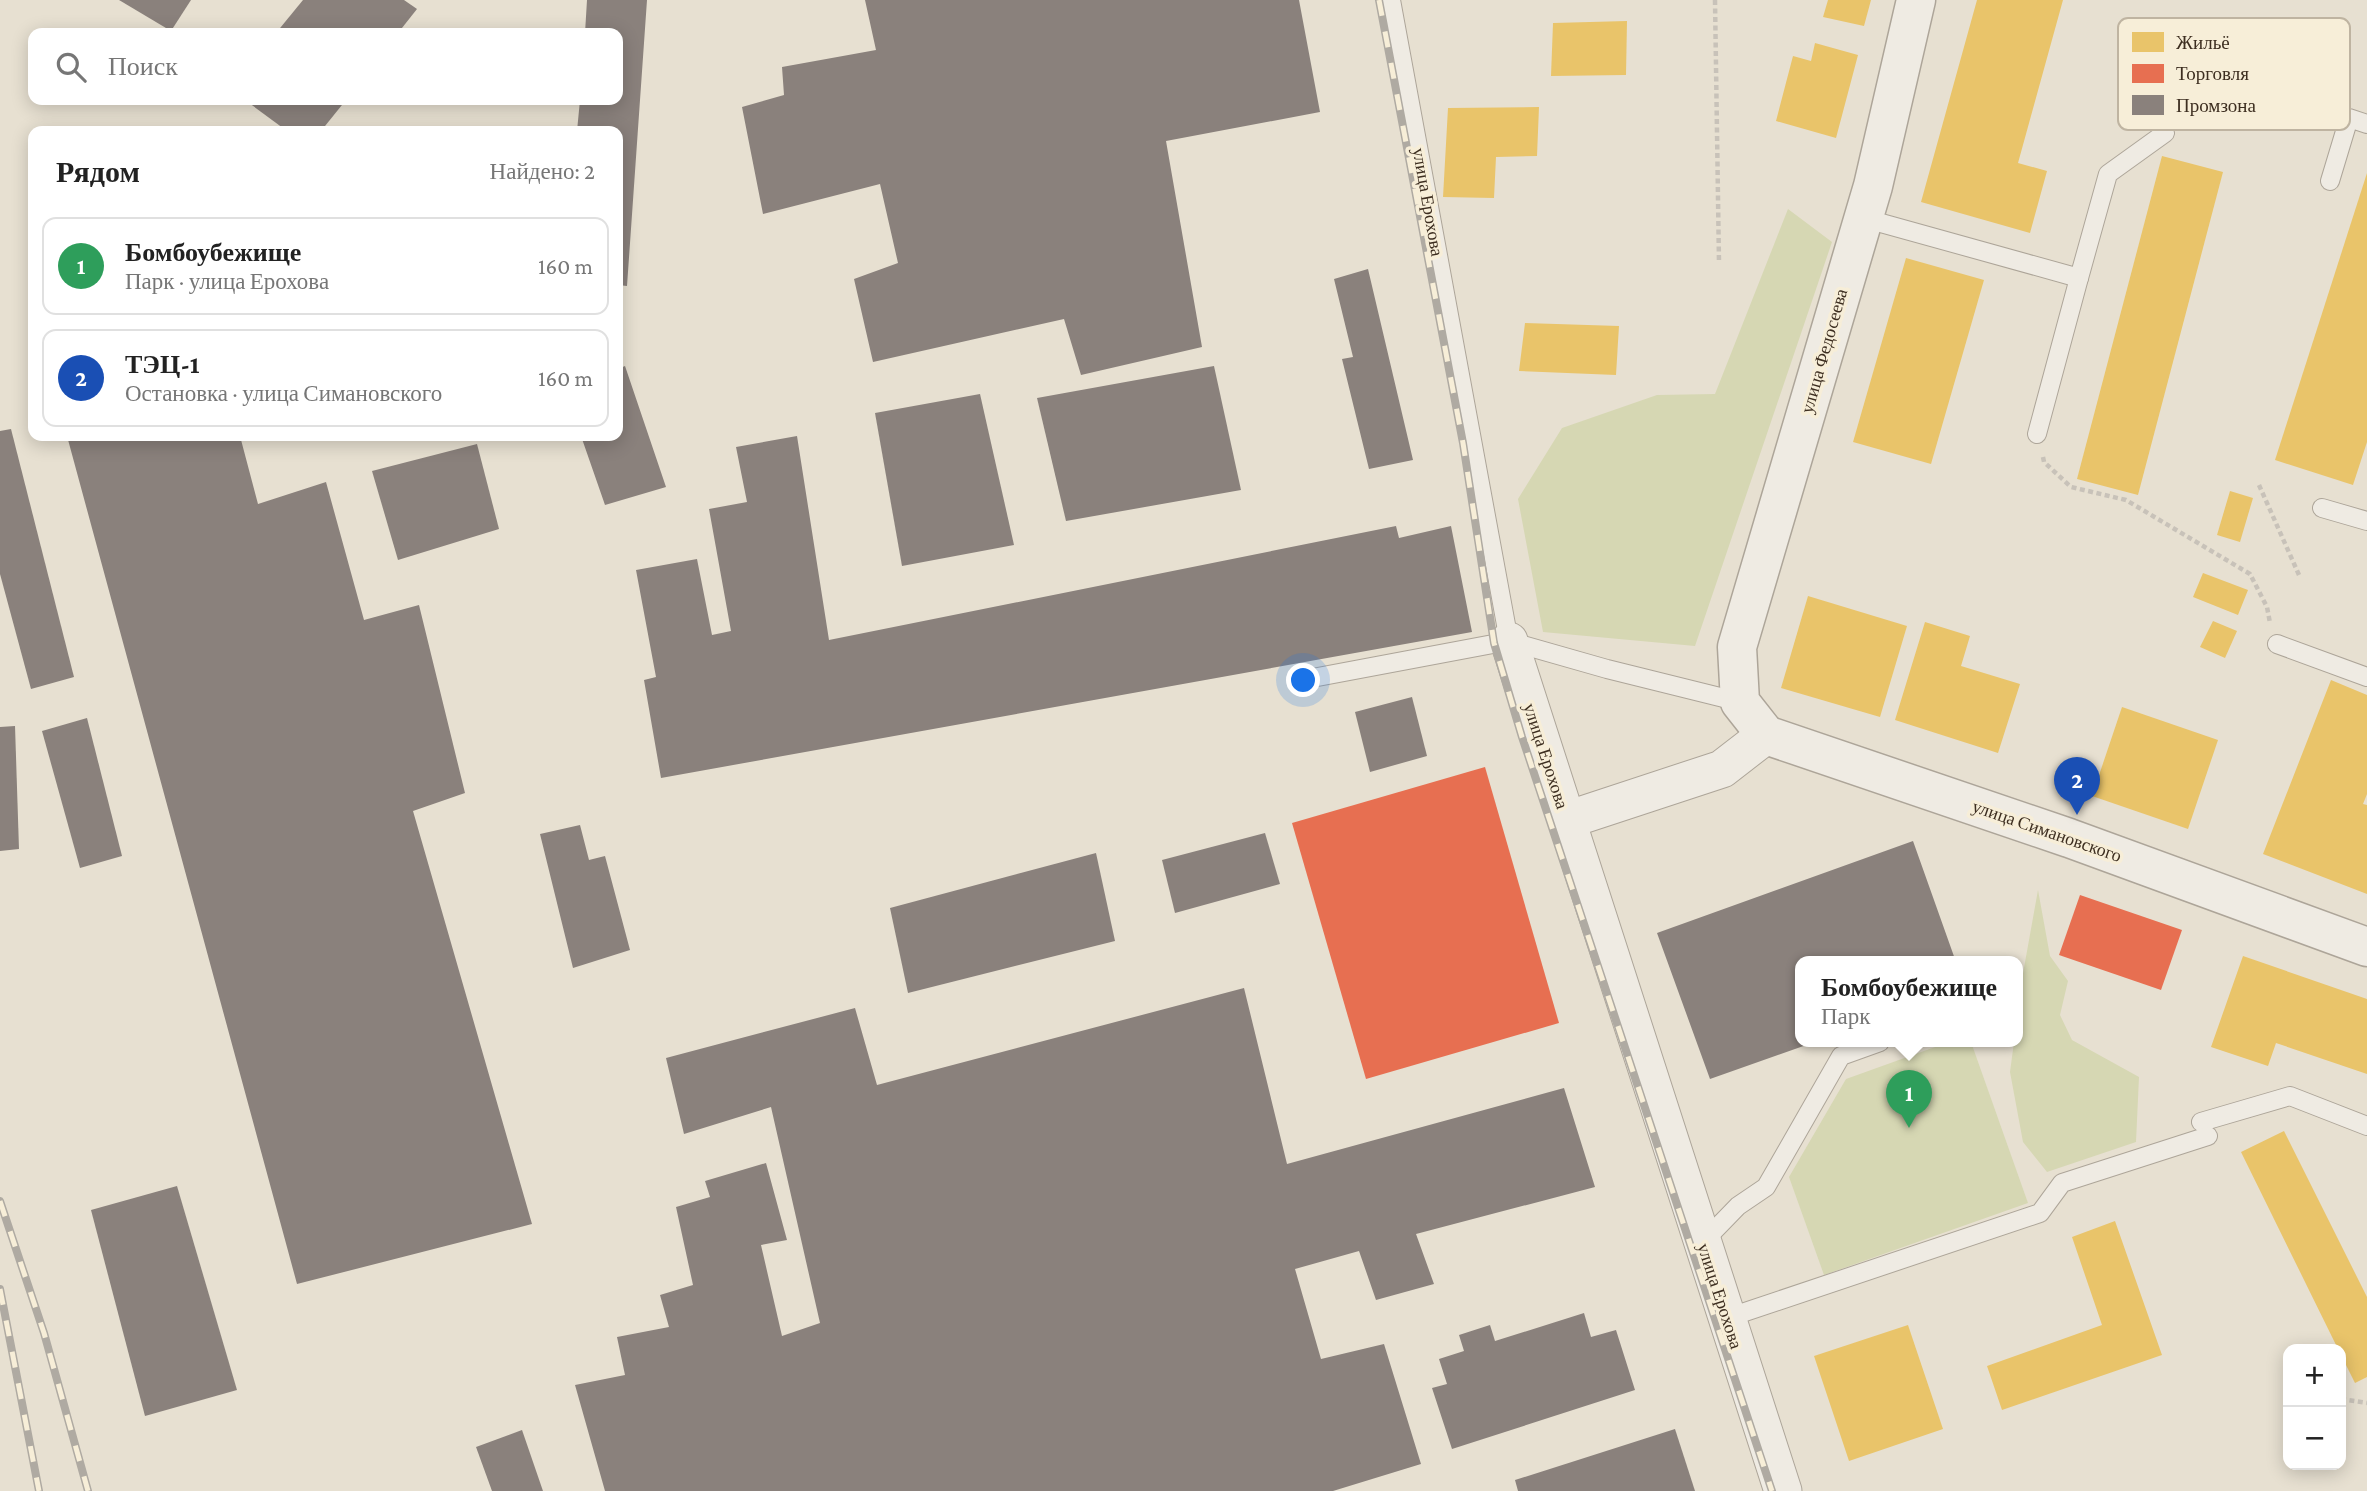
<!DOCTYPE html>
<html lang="ru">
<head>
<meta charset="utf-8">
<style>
	:root { --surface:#fff; --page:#f2f2f2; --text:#222; --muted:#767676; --line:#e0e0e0; --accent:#7c3aed }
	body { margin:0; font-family:"Crimson Pro",serif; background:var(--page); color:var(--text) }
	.controls { position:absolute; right:21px; bottom:21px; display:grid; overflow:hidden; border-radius:14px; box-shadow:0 4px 18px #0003 }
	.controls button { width:63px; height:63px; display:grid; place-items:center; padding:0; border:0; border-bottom:2px solid var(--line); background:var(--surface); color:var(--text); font:35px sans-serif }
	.you { position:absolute; left:1304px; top:681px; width:24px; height:24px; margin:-18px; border:5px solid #fff; border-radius:50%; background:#1a73e8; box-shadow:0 0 0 10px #1a73e833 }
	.badge { display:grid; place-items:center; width:46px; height:46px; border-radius:50%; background:var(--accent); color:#fff; font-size:23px; font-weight:700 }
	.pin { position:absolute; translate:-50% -58px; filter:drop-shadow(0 2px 4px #0008) }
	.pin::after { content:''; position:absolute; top:37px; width:24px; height:21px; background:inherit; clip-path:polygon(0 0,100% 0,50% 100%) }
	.popup { position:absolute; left:1795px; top:956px; width:228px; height:91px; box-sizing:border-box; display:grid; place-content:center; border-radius:14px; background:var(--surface); filter:drop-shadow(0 2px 5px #0005); font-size:23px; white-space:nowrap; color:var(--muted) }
	.popup b { font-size:26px; color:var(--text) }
	.popup::after { content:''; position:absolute; left:50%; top:100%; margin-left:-14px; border:14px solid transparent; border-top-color:var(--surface) }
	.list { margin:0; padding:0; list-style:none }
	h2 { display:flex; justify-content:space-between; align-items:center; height:91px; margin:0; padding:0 28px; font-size:30px }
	h2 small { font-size:23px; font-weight:400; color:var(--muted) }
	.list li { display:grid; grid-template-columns:46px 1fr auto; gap:21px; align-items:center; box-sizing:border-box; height:98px; margin:0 14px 14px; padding:0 14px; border:2px solid var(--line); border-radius:14px }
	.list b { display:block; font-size:26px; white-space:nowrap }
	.list p { margin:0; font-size:23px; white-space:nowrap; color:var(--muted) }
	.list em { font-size:23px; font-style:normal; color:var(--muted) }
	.icon { flex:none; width:38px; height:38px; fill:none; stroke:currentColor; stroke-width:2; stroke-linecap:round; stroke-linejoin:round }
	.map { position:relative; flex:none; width:2367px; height:1491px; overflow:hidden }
	.search { position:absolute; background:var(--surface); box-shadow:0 4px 18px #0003; left:28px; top:28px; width:595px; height:77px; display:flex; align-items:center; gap:18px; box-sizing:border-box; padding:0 24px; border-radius:14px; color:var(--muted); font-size:26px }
	.panel { position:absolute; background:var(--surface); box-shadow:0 4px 18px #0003; left:28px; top:126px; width:595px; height:315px; border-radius:14px }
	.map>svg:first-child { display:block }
	.green { fill:#d6d7b3 }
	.homes { fill:#e9c46a }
	.shops { fill:#e76f51 }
	.industry { fill:#8a817c }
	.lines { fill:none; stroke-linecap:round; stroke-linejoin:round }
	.service-casing { stroke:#ada599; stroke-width:20 }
	.minor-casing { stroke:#ada599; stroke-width:39 }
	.tertiary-casing { stroke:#ada599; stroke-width:41 }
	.path { stroke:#c8c2b9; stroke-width:4.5; stroke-dasharray:5 3.5; stroke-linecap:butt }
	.service { stroke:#efebe3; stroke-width:18 }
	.minor { stroke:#efebe3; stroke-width:37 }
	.tertiary { stroke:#efebe3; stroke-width:38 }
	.rail-casing { stroke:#afaaa2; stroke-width:8 }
	.rail { stroke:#f7eed8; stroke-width:5; stroke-dasharray:16; stroke-linecap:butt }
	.labels { text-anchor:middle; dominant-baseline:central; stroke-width:7; stroke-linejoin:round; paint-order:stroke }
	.street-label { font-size:18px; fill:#3d2e20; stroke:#f7eed8 }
	.key { fill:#f7eed8; stroke:#bfb4a1; stroke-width:2 }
	.key-label { font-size:19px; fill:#3d2e20 }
</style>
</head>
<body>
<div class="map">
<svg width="2367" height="1491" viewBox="0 0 2367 1491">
	<rect width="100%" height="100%" fill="#e7e0d1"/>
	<g class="green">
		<polygon points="1788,209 1832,242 1695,646 1543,632 1518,499 1562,428 1657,395 1715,394"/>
		<polygon points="2038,890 2050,956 2068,981 2060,1015 2072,1040 2139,1077 2136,1142 2047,1172 2023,1142 2010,1072 2014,1042 2018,1042 2020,990"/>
		<polygon points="1949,1042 1971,1042 2028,1203 1824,1275 1789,1177 1846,1079"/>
	</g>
	<g class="homes">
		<polygon points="1828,0 1871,0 1864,26 1823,17"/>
		<polygon points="1977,0 2063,0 2018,163 2047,171 2030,233 1921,202"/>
		<polygon points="1627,21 1626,75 1551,76 1553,23"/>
		<polygon points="1815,43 1858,55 1836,138 1776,121 1793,56 1811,61"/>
		<polygon points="1539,107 1537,156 1496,157 1494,198 1443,197 1448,108"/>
		<polygon points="2162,156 2223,172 2138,495 2077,479"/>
		<polygon points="2367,173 2367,442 2353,485 2275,460"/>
		<polygon points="1906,258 1984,280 1931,464 1853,442"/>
		<polygon points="1525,323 1619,326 1616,375 1519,371"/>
		<polygon points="2230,491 2253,498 2240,542 2217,535"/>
		<polygon points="2203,573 2248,590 2238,615 2193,597"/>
		<polygon points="1808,596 1907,626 1880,717 1781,688"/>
		<polygon points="2213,621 2237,631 2225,658 2200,647"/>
		<polygon points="1925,622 1970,636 1961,666 2020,684 1998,753 1895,720"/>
		<polygon points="2331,680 2367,695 2367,794 2363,804 2367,805 2367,894 2263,854"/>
		<polygon points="2122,707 2218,740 2188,829 2092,796"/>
		<polygon points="2243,956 2367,999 2367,1074 2276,1043 2268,1066 2211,1047"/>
		<polygon points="2284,1131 2367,1297 2367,1377 2355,1383 2341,1355 2341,1349 2338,1349 2241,1152"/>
		<polygon points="2115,1221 2162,1355 2002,1410 1987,1366 2102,1325 2072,1237"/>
		<polygon points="1908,1325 1943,1429 1849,1461 1814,1356"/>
	</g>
	<g class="shops">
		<polygon points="1485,767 1559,1023 1366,1079 1292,823"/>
		<polygon points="2080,895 2182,930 2161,990 2059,955"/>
	</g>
	<g class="industry">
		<polygon points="119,0 191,0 171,31"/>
		<polygon points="303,0 404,0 417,9 398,33 276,33"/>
		<polygon points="587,0 647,0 627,286 618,285 618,131 577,131 580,100 618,100 618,33 585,33"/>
		<polygon points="865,0 1299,0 1320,112 1166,141 1202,347 1081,375 1064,319 873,362 854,279 898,263 880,184 763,214 742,107 784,95 782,67 876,50"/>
		<polygon points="245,100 346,100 321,131 287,131"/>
		<polygon points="1368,269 1413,460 1369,469 1342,359 1353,357 1334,279"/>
		<polygon points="625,366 666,487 605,505 581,436 618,436 618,369"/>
		<polygon points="1214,366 1241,490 1066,521 1037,398"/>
		<polygon points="980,394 1014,545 902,566 875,413"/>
		<polygon points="11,429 74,677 31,689 0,574 0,431"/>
		<polygon points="67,436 240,436 258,504 326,482 364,620 419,605 465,793 413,811 532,1224 297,1284"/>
		<polygon points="797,436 829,640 1396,526 1399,538 1451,526 1472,632 661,778 644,680 656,677 636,570 697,559 712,635 731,631 709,509 747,502 736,447"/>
		<polygon points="477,444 499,529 398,560 372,471"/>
		<polygon points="1412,697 1427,756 1370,772 1355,712"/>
		<polygon points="87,718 122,856 80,868 42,731"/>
		<polygon points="15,726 19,849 0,851 0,727"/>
		<polygon points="580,825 589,860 605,856 630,950 573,968 540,834"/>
		<polygon points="1265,833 1280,884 1175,913 1162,860"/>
		<polygon points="1913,841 1956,962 1800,962 1800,1042 1812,1043 1710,1079 1657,933"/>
		<polygon points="1096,853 1115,941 908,993 890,908"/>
		<polygon points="1244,988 1287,1164 1564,1088 1595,1187 1416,1234 1434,1284 1376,1300 1359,1251 1295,1269 1321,1359 1384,1344 1421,1464 1333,1491 605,1491 575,1385 625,1375 617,1337 669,1327 660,1295 693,1285 676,1207 710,1197 705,1181 766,1163 787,1240 761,1245 782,1336 820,1323 771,1107 684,1134 666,1058 855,1008 877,1085"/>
		<polygon points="177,1186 237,1390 145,1416 91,1210"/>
		<polygon points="1584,1313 1591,1337 1616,1330 1635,1390 1452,1449 1432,1388 1447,1384 1439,1359 1464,1351 1459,1335 1490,1325 1495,1341"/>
		<polygon points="1675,1429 1695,1491 1518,1491 1515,1480"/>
		<polygon points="522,1430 543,1491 492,1491 476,1447"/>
	</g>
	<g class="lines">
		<defs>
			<g id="service">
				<polyline points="1391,0 1509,641"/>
				<polyline points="2330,181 2349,118 2367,124"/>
				<polyline points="1863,218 2079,278 2108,174 2165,133"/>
				<polyline points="2037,434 2079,278"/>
				<polyline points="2322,508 2367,521"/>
				<polyline points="2277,644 2367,677"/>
				<polyline points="1307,679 1509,641 1607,669 1740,702"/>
				<polyline points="2201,1122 2290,1096 2367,1126"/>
				<polyline points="1703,1242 1738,1206 1766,1187 1841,1056 1880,1042"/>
				<polyline points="1727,1318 2040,1213 2062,1183 2208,1136"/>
			</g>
			<g id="minor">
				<polyline points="1509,641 1783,1491"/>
				<polyline points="1567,820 1722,769 1766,735"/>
			</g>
			<polyline id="tertiary" points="1916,0 1873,186 1737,647 1740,702 1766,735 2069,838 2367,947"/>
		</defs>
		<use href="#service" class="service-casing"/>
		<use href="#minor" class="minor-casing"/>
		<use href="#tertiary" class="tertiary-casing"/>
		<g class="path">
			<polyline points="1715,0 1719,263"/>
			<polyline points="2043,457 2044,462 2071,487 2126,500 2250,574 2267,607 2270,623"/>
			<polyline points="2259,485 2299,575"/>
			<polyline points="2341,1399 2367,1403"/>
		</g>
		<use href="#service" class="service"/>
		<use href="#minor" class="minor"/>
		<use href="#tertiary" class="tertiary"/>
		<defs>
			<g id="rail">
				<polyline points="1379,0 1463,443 1494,643 1522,737 1772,1491"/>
				<polyline points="0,1201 44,1333 88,1491"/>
				<polyline points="0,1289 39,1491"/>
			</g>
		</defs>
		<use href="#rail" class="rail-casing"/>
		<use href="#rail" class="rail"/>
	</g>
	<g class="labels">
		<g class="street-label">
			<text transform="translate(1428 202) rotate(80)">улица Ерохова</text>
			<text transform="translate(1824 351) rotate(-74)">улица Федосеева</text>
			<text transform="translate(1546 756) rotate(72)">улица Ерохова</text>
			<text transform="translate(2047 831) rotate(19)">улица Симановского</text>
			<text transform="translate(1720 1296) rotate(72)">улица Ерохова</text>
		</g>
	</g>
	<rect x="2118" y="18" width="232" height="112" rx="10" class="key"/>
	<rect x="2132" y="32" width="32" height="20" fill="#e9c46a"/>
	<rect x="2132" y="64" width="32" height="19" fill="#e76f51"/>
	<rect x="2132" y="95" width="32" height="20" fill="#8a817c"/>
	<g class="key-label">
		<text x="2176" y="49">Жильё</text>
		<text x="2176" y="80">Торговля</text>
		<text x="2176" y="112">Промзона</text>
	</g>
</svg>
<div class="controls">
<button>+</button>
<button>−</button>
</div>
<div class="you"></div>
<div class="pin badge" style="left:1909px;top:1128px;background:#2e9e5b">1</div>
<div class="popup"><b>Бомбоубежище</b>Парк</div>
<div class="pin badge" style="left:2077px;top:815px;background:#1a4fb4">2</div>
<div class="search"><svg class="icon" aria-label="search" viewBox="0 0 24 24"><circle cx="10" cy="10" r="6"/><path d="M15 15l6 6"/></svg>Поиск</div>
<section class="panel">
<h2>Рядом<small>Найдено: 2</small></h2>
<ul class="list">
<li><span class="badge" style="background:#2e9e5b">1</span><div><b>Бомбоубежище</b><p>Парк · улица Ерохова</p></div><em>160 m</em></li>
<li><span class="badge" style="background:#1a4fb4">2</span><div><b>ТЭЦ-1</b><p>Остановка · улица Симановского</p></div><em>160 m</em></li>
</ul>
</section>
</div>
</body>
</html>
